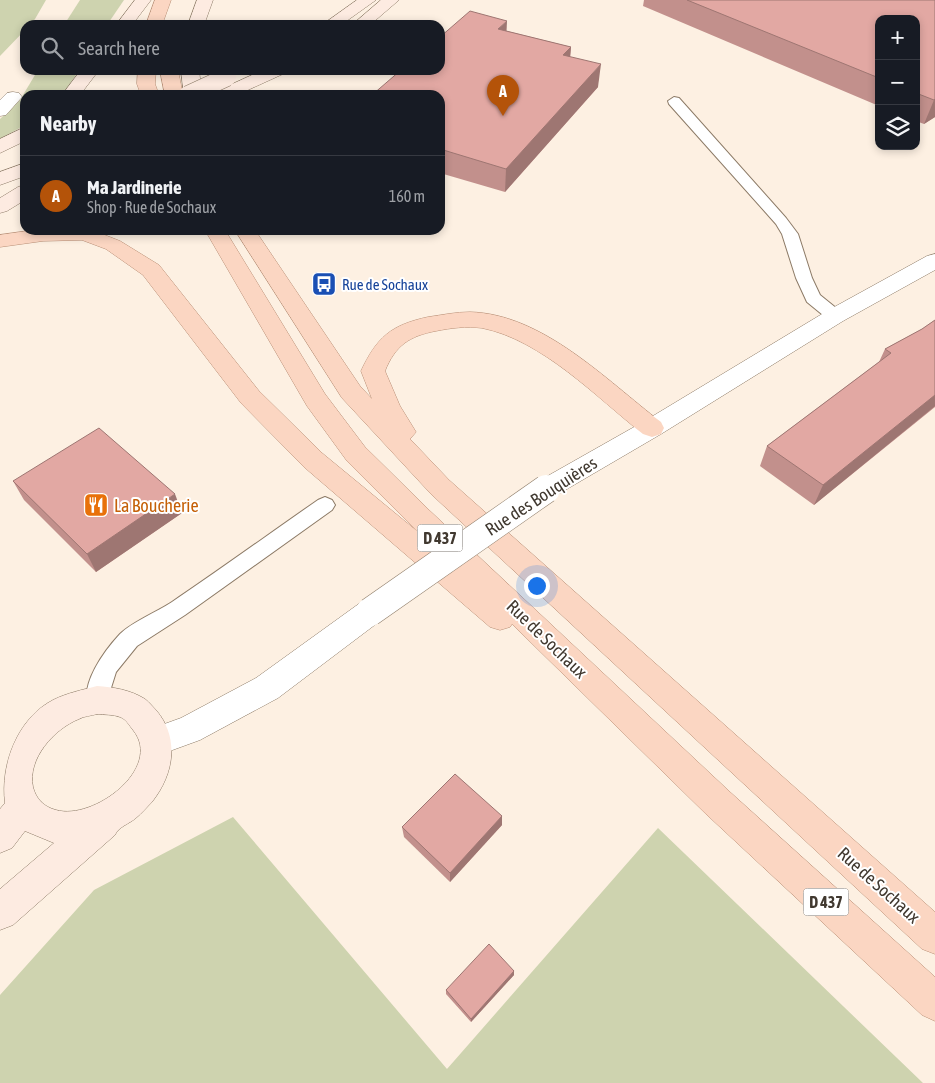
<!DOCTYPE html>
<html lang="en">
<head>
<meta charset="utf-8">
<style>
	:root { --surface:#171b24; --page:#242831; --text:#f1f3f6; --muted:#9ea1a6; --line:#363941; --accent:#b45309 }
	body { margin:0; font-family:"Asap Condensed",sans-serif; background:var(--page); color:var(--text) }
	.controls { position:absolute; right:15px; top:15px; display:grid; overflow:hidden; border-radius:10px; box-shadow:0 2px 8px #0003 }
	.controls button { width:45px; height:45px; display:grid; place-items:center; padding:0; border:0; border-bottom:1px solid var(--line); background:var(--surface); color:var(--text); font:25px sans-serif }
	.you { position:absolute; left:536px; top:585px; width:18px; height:18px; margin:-12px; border:4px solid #fff; border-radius:50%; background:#1a73e8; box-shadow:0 0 0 8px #1a73e833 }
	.badge { display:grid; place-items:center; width:32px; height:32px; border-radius:50%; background:var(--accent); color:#fff; font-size:16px; font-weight:700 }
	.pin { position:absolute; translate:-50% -41px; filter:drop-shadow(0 1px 2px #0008) }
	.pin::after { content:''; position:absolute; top:26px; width:18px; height:15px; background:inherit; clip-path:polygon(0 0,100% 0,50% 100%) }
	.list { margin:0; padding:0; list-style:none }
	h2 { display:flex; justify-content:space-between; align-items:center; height:65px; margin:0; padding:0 20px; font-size:21px }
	h2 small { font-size:16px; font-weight:400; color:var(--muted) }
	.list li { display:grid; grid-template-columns:32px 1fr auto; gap:15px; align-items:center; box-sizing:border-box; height:80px; padding:0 20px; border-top:1px solid var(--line) }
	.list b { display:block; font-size:19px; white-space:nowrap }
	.list p { margin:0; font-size:16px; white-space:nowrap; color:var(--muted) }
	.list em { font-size:16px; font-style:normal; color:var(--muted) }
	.icon { flex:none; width:28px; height:28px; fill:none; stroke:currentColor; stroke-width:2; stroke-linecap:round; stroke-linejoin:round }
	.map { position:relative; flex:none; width:935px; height:1083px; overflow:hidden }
	.search { position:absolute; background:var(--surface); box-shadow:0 2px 8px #0003; left:20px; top:20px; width:425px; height:55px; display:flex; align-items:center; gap:12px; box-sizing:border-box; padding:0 18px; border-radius:15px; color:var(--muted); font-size:19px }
	.panel { position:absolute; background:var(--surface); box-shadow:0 2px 8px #0003; left:20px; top:90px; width:425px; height:145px; border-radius:15px }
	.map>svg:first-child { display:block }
	.green { fill:#ced3af }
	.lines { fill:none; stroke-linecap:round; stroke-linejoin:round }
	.service-casing { stroke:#8c7a66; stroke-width:2 }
	.minor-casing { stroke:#8c7a66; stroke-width:1 }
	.tertiary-casing { stroke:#8c7a66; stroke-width:1 }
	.secondary-casing { stroke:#8c7a66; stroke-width:1 }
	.primary-casing { stroke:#b88e75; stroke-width:1 }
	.service { fill:#fff; fill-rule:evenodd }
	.minor { fill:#fff; fill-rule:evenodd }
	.tertiary { fill:#fff; fill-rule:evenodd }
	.secondary { fill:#fdebe1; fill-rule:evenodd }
	.primary { fill:#fbd6c2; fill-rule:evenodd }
	.tertiary-bridge-casing { stroke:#8c7a66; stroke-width:29; stroke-linecap:butt }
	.secondary-bridge-casing { stroke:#8c7a66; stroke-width:19; stroke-linecap:butt }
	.tertiary-bridge { stroke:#fff; stroke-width:28 }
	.secondary-bridge { stroke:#fdebe1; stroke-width:18 }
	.wall { fill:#c2908c }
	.shaded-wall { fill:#9e7672 }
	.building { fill:#e2a8a3; stroke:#9e7672 }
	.labels { text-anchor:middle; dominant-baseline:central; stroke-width:4; stroke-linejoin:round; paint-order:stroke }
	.far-transit-label { font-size:15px; fill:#164399; stroke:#fff; text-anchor:start }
	.shield { fill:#fff; stroke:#7a746e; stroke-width:1 }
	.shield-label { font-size:16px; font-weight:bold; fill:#413930 }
	.street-label { font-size:18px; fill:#413930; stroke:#fff }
	.food-label { font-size:18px; fill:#c56008; stroke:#fff; text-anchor:start }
</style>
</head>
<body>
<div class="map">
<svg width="935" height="1083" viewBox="0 0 935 1083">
	<rect width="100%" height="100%" fill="#fdf0e2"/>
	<g class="green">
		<polygon points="0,0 46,0 35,19 30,25 25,25 25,30 0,56"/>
		<polygon points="80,0 124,0 107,25 64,25"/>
		<polygon points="38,70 79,70 63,95 25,95 25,125 0,139 0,119 20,100"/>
		<polygon points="233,817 447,1069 658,828 923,1083 0,1083 0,995 94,890"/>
	</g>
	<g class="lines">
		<defs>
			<g id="service">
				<polygon points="674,97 679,98 786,218 798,234 812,278 820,295 841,312 843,316 841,320 835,321 829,320 807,302 796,278 782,234 776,224 669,104 668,101"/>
				<path d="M 325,497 L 332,500 L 335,505 L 332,510 L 185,615 L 137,646 L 116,672 L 105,707 L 97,710 L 89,707 C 79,685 105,650 120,634 C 132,622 157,612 172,602 C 221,569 269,534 318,500 Z"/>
			</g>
			<g id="minor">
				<polygon points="13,92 19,93 22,97 6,115 0,116 0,100 7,93"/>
				<polygon points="935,254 935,270 843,321 661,434 652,437 643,434 640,428 643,422 827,311 927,256"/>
			</g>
			<g id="tertiary">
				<polygon points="652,419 661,422 664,428 661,434 555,496 546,499 537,496 533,489 537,482 643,422"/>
				<polygon points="370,600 380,603 385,612 380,621 278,698 200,740 156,756 145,751 140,741 145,731 181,718 256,678 360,603"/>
			</g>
			<g id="secondary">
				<polygon points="135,0 151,0 132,25 116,25"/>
				<polygon points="197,0 213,0 204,25 188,25"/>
				<polygon points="357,0 376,0 341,25 322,25"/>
				<polygon points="381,0 399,0 370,25 352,25"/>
				<polygon points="81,70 99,70 80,95 62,95"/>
				<polygon points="181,70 199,70 202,95 184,95"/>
				<polygon points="263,70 286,70 283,74 237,95 214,95 217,91"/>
				<polygon points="25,127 25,141 0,153 0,139"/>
				<polygon points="25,163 25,176 0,185 0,172"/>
				<polygon points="25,185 25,200 7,211 0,213 0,198 18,187"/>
				<path d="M 97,686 C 113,687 131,690 145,699 C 149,702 152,706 156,710 C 180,738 174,774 152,802 C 147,807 141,814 136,818 C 129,824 118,827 115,835 L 13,925 L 0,930 L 0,889 L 54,843 L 25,831 L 12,848 L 0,853 L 0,809 L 5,803 C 0,764 18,718 53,700 C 67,693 82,690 97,686 ZM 97,714 C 104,715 113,714 120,717 C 126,719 129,725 133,730 C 164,768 93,821 56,810 C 44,807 36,799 33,787 C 27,759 54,729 79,719 C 84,716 91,716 97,714 Z"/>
			</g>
			<g id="primary">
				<polygon points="155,0 171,0 162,25 146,25"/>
				<polygon points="138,70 156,70 155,84 159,95 141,95 137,84"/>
				<polygon points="160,70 178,70 183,95 165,95"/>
				<polygon points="34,230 92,230 120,241 159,265 259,391 322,453 418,532 347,461 307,406 205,230 225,230 325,394 365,447 429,510 730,792 935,977 935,1021 922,1015 706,814 512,624 510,627 500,630 490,627 304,467 241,403 143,275 106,249 82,240 43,241 0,247 0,235"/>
				<path d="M 235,230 L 255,230 L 360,386 L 372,399 L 361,371 C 377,337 391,325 428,317 C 442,315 456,312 470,312 C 543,314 606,380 661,422 L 664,428 L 661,434 L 652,437 L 643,434 C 596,397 542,340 482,328 C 466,326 451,328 436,331 C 409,336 395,346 385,371 L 400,406 L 416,432 L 410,439 L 449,480 L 935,912 L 935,954 L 922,949 L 431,494 L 342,398 Z"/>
			</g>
		</defs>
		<use href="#service" class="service-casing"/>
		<use href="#minor" class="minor-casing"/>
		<use href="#tertiary" class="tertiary-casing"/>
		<use href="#secondary" class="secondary-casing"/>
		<use href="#primary" class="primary-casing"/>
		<use href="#service" class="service"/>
		<use href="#minor" class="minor"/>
		<use href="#tertiary" class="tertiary"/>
		<use href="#secondary" class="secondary"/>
		<use href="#primary" class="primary"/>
		<defs>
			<polyline id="tertiary-bridge" points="370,612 546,489"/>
			<polyline id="secondary-bridge" points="188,95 227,77"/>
		</defs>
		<use href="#tertiary-bridge" class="tertiary-bridge-casing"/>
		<use href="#secondary-bridge" class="secondary-bridge-casing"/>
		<use href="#tertiary-bridge" class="tertiary-bridge"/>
		<use href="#secondary-bridge" class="secondary-bridge"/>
	</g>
	<g class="wall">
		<polygon points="644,0 935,0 935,117 924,124 916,121 916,19 879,19 879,106 643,6"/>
		<polygon points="507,31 571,47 570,57 598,87 505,192 440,173 440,95"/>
		<polygon points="935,320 935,407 814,505 760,466 767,446 879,362 885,349 922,329"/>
		<polygon points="13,481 182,513 96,572 24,500"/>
		<polygon points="502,816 502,825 450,882 404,837 402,827"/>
		<polygon points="514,971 514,975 471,1022 446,994 446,990"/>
	</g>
	<g class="shaded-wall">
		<polygon points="507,21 506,43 498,29"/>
		<polygon points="571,47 569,70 563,55"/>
		<polygon points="601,64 598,87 505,192 506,169"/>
		<polygon points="935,99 935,117 924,124 934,100"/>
		<polygon points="935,395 935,406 814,505 823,485"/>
		<polygon points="175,494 182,513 96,572 87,554"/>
		<polygon points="502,816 502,825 450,882 450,873"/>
		<polygon points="514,971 514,975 471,1022 471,1019"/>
	</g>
	<g class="building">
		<polygon points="687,0 935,0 935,99 934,100 916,93 916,19 879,19 879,78"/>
		<polygon points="470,11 507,21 498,29 571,47 563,55 601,64 506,169 440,149 440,95 372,95 401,70 440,70 440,37"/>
		<polygon points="935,320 935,395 823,485 767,446 891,353 885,349 922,329"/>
		<polygon points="99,428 175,494 87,554 13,481"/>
		<polygon points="455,774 502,816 450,873 402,827"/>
		<polygon points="489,944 514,971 471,1019 446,990"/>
	</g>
	<defs>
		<symbol id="bus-square" viewBox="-11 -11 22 22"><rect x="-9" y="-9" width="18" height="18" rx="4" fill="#1a4fb4" stroke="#fff"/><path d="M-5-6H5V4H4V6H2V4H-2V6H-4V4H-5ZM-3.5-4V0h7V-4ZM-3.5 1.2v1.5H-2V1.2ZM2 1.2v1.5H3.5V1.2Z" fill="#fff"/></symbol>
		<symbol id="restaurant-square" viewBox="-11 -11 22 22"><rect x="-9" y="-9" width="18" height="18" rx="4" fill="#e8710a" stroke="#fff"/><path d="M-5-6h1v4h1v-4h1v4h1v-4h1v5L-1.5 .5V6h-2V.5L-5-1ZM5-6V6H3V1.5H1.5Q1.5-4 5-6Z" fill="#fff"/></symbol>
	</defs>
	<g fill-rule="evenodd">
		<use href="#bus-square" x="310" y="270" width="28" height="28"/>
		<use href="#restaurant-square" x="82" y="491" width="28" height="28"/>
	</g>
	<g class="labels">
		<g class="far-transit-label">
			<text x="342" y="284">Rue de Sochaux</text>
		</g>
		<g class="shield">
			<rect x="417.5" y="524.5" width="45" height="27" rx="4"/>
			<rect x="803.5" y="888.5" width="45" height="27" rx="4"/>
		</g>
		<g class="shield-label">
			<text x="440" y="538">D 437</text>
			<text x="826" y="902">D 437</text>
		</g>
		<g class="street-label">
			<text transform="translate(541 496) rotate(-33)">Rue des Bouquières</text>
			<text transform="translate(547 639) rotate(44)">Rue de Sochaux</text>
			<text transform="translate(879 885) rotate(42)">Rue de Sochaux</text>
		</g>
		<g class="food-label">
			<text x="114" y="505">La Boucherie</text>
		</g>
	</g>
</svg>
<div class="controls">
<button>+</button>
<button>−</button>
<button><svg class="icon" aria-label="layers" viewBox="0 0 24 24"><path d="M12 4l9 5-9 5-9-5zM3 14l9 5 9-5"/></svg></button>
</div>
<div class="you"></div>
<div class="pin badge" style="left:503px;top:116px">A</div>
<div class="search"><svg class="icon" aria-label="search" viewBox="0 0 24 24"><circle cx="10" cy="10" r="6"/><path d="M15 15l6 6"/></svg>Search here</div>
<section class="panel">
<h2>Nearby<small></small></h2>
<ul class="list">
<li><span class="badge">A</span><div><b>Ma Jardinerie</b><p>Shop · Rue de Sochaux</p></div><em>160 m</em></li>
</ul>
</section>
</div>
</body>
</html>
